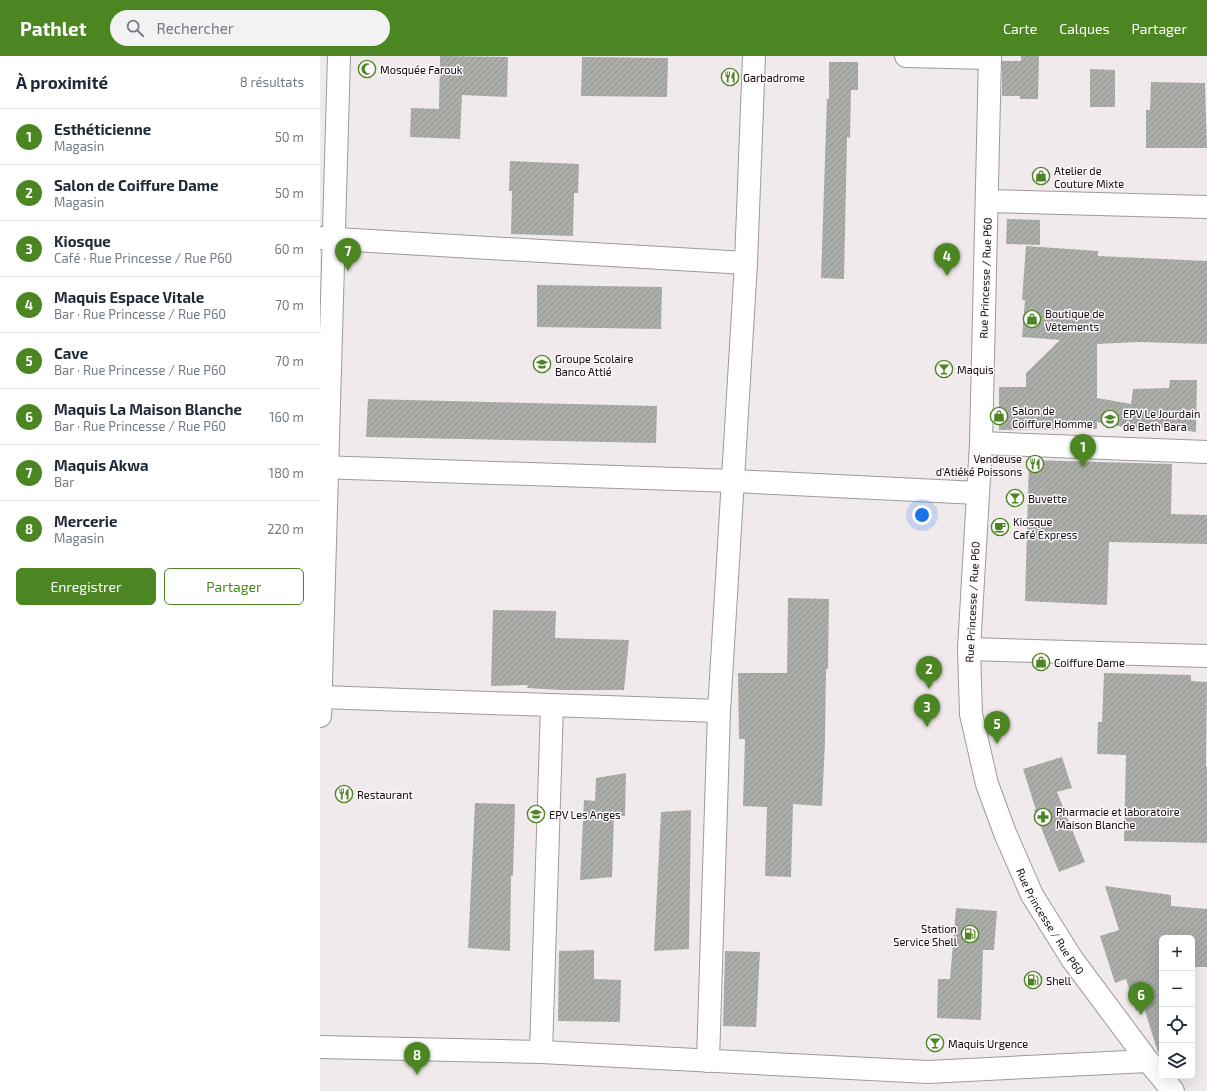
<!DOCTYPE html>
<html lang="fr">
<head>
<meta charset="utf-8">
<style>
	:root { --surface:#fff; --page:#f2f2f3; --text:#1f2937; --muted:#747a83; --line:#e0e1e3; --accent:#4c8622 }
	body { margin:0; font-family:"Exo 2",sans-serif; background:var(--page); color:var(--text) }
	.controls { position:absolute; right:12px; bottom:12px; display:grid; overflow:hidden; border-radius:6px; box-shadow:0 4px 16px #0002 }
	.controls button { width:36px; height:36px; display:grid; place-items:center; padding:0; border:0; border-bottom:1px solid var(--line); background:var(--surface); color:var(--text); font:20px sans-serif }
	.you { position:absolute; left:602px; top:459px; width:14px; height:14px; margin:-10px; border:3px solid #fff; border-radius:50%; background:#1a73e8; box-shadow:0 0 0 6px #1a73e833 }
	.badge { display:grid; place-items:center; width:26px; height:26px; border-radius:50%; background:var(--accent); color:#fff; font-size:13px; font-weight:700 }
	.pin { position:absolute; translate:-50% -33px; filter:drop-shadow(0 1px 2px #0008) }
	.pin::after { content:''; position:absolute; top:21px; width:14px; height:12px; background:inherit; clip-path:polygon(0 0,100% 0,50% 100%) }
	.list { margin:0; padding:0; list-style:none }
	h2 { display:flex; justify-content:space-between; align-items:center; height:52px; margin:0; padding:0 16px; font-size:17px }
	h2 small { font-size:13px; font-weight:400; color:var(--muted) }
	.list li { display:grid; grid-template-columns:26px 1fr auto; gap:12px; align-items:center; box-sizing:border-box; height:56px; padding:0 16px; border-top:1px solid var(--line) }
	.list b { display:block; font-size:15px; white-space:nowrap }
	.list p { margin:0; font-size:13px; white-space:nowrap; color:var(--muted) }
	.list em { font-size:13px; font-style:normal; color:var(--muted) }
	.actions { display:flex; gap:8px; padding:12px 16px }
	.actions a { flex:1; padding:9px 0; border:1px solid var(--accent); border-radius:6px; text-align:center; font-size:14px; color:var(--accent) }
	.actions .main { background:var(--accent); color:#fff }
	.icon { flex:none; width:22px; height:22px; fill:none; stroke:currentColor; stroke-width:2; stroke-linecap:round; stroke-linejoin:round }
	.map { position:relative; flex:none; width:887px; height:1035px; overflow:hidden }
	header { display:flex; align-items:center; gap:24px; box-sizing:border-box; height:56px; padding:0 20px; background:var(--accent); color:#fff }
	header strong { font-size:19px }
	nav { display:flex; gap:22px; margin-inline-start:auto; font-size:14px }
	.search { width:280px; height:36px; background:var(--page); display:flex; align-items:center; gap:10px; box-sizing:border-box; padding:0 14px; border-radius:22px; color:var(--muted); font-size:15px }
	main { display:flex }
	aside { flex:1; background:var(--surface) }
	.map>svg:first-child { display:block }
	.building { fill:url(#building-hatch) }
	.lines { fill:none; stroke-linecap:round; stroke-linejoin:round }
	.street-casing { stroke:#9f999c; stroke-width:24 }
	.secondary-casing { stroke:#9f999c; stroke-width:24 }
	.street { stroke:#fff; stroke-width:22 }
	.secondary { stroke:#fff; stroke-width:22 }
	.labels { text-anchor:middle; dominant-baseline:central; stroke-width:3; stroke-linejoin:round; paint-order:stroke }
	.poi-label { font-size:11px; fill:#0d0a0c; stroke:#fef7fb; text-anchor:start }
	.street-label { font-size:11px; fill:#0d0a0c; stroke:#fef7fb }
</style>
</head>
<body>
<header>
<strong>Pathlet</strong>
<div class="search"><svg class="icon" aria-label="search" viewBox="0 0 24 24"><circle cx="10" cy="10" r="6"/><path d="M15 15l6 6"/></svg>Rechercher</div>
<nav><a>Carte</a><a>Calques</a><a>Partager</a></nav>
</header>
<main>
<aside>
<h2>À proximité<small>8 résultats</small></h2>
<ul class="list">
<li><span class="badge">1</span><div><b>Esthéticienne</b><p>Magasin</p></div><em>50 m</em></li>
<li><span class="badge">2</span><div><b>Salon de Coiffure Dame</b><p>Magasin</p></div><em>50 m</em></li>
<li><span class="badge">3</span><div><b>Kiosque</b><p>Café · Rue Princesse / Rue P60</p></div><em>60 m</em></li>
<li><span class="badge">4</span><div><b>Maquis Espace Vitale</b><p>Bar · Rue Princesse / Rue P60</p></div><em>70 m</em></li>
<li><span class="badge">5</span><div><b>Cave</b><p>Bar · Rue Princesse / Rue P60</p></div><em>70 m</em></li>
<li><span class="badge">6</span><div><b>Maquis La Maison Blanche</b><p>Bar · Rue Princesse / Rue P60</p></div><em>160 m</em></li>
<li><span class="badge">7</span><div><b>Maquis Akwa</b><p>Bar</p></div><em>180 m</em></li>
<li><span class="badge">8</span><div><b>Mercerie</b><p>Magasin</p></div><em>220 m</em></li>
</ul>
<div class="actions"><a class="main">Enregistrer</a><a>Partager</a></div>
</aside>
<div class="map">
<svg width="887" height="1035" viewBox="0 0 887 1035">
	<defs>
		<pattern id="building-hatch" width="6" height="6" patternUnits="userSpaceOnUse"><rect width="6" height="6" fill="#aaada8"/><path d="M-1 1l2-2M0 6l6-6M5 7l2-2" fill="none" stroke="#91948f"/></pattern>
	</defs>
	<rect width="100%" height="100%" fill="#f1eaed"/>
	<g class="building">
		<polygon points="120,0 188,1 187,41 142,39 140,83 90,81 91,52 119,53"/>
		<polygon points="701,0 719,0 718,43 700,43 700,40 682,40 682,5 701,5"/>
		<polygon points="262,1 348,2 347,41 261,40"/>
		<polygon points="509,6 538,6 538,34 531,34 530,82 527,81 524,223 501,222 507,43 509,43"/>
		<polygon points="770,13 795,14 795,51 770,51"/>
		<polygon points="831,26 885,27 887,92 826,92 826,54 830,54"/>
		<polygon points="190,105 259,108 258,137 254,137 253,180 191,178 192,135 189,135"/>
		<polygon points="687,163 720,164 720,189 686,188"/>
		<polygon points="706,190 778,195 778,200 887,205 887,288 818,286 777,288 777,342 811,348 813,333 849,332 850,324 877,324 876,376 846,372 810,372 777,366 777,373 679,374 679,331 706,331 706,317 740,284 702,281 705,244 702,244"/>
		<polygon points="217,229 342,231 341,273 217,271"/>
		<polygon points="48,343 337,350 336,387 46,381"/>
		<polygon points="709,404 852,408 851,458 887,459 887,488 789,486 787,549 705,545"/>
		<polygon points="468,542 509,543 508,613 506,613 505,685 502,750 473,748 471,821 445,820 447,751 423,750 425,683 419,683 418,617 467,617"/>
		<polygon points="173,554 236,555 235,582 309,584 304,634 240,634 207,632 208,629 171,630"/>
		<polygon points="784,617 871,619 871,625 887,626 886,711 887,711 887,787 804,785 806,699 777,698 778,666 782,666"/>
		<polygon points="742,701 752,732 737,736 765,806 739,816 714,754 716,754 703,713"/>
		<polygon points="306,717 305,760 294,759 292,821 260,824 264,744 275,745 276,722"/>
		<polygon points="155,747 195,748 193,820 191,820 190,895 148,892"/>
		<polygon points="371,754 369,893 334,895 341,756"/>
		<polygon points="785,830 851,839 851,850 887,853 887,911 872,911 872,882 842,882 842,995 838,996 824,952 816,955 806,923 795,927 780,880 799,874"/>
		<polygon points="636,852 677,855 674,894 663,894 661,964 617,962 618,923 630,923"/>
		<polygon points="274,894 274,923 301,924 300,966 238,965 239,895"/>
		<polygon points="405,895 440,896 436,971 403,970"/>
	</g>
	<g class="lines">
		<defs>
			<g id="street">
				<polyline points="586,0 670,2"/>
				<polyline points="667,145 887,151"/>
				<polyline points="0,182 426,207"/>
				<polyline points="661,387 887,396"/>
				<polyline points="0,411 414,425 658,437"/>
				<polyline points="649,593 887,600"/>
				<polyline points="1,641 399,655"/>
				<polyline points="0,660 19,0"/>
				<polyline points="0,991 221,996 608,1016 828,1005"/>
				<polyline points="221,996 232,650"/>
				<polyline points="388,1005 399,655 426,207 434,0"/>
			</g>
			<g id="secondary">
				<path id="s1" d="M 670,0 L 661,387 L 649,593 L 651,658 L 667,728 L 685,777 L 712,839 L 752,903 L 828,1005 L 853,1035"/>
			</g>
		</defs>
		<use href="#street" class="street-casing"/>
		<use href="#secondary" class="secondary-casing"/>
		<use href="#street" class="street"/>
		<use href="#secondary" class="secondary"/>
	</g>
	<defs>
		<symbol id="mosque-ring" viewBox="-11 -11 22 22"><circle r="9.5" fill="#fef7fb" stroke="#4c8622" stroke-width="1.5"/><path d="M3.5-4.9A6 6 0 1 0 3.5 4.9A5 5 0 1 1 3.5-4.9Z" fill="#4c8622"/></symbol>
		<symbol id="restaurant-ring" viewBox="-11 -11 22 22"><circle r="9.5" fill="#fef7fb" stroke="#4c8622" stroke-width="1.5"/><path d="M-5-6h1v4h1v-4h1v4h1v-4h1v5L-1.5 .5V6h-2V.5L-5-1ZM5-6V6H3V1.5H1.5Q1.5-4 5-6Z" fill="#4c8622"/></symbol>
		<symbol id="shop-ring" viewBox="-11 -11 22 22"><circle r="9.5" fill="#fef7fb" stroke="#4c8622" stroke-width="1.5"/><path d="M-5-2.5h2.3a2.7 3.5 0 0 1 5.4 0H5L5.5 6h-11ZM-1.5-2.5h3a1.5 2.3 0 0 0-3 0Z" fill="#4c8622"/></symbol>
		<symbol id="school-ring" viewBox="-11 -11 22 22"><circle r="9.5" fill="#fef7fb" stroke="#4c8622" stroke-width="1.5"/><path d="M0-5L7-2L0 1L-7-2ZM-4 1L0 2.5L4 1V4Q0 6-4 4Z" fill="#4c8622"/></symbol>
		<symbol id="bar-ring" viewBox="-11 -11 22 22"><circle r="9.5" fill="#fef7fb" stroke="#4c8622" stroke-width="1.5"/><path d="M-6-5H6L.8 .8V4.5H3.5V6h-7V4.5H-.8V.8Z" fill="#4c8622"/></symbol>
		<symbol id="cafe-ring" viewBox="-11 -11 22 22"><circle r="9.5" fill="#fef7fb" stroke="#4c8622" stroke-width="1.5"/><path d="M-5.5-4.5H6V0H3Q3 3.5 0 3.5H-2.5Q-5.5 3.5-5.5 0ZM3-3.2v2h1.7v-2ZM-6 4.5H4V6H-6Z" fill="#4c8622"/></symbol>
		<symbol id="pharmacy-ring" viewBox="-11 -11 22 22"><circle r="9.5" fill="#fef7fb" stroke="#4c8622" stroke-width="1.5"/><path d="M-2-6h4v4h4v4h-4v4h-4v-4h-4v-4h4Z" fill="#4c8622"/></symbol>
		<symbol id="fuel-ring" viewBox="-11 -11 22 22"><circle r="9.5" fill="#fef7fb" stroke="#4c8622" stroke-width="1.5"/><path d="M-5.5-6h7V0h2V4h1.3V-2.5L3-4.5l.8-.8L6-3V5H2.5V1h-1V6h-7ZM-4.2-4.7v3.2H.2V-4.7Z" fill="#4c8622"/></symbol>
	</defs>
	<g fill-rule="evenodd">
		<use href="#mosque-ring" x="37" y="3" width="20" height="20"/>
		<use href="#restaurant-ring" x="400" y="11" width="20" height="20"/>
		<use href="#shop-ring" x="711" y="110" width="20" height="20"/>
		<use href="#shop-ring" x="702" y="253" width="20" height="20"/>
		<use href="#school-ring" x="212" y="298" width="20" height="20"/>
		<use href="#bar-ring" x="614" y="303" width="20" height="20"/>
		<use href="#shop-ring" x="669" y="350" width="20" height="20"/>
		<use href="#school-ring" x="780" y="353" width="20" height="20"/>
		<use href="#restaurant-ring" x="705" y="398" width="20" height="20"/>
		<use href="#bar-ring" x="685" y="432" width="20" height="20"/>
		<use href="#cafe-ring" x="670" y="461" width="20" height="20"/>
		<use href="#shop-ring" x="711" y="596" width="20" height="20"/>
		<use href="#restaurant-ring" x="14" y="728" width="20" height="20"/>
		<use href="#school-ring" x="206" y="748" width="20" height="20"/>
		<use href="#pharmacy-ring" x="713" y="751" width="20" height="20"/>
		<use href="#fuel-ring" x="640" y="868" width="20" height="20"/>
		<use href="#fuel-ring" x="703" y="914" width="20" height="20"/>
		<use href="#bar-ring" x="605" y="977" width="20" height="20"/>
	</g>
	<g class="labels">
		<g class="poi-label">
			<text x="60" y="13">Mosquée Farouk</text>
			<text x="423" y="21">Garbadrome</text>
			<text x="734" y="114">Atelier de<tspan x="734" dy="13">Couture Mixte</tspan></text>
			<text x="725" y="257">Boutique de<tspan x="725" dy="13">Vêtements</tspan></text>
			<text x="235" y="302">Groupe Scolaire<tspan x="235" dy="13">Banco Attié</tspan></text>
			<text x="637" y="313">Maquis</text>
			<text x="692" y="354">Salon de<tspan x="692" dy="13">Coiffure Homme</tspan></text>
			<text x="803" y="357">EPV Le Jourdain<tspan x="803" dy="13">de Beth Bara</tspan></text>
			<text x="702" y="402" text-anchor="end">Vendeuse<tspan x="702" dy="13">d'Atiéké Poissons</tspan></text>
			<text x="708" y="442">Buvette</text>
			<text x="693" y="465">Kiosque<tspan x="693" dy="13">Café Express</tspan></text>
			<text x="734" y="606">Coiffure Dame</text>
			<text x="37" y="738">Restaurant</text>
			<text x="736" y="755">Pharmacie et laboratoire<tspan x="736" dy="13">Maison Blanche</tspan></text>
			<text x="229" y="758">EPV Les Anges</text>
			<text x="637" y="872" text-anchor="end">Station<tspan x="637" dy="13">Service Shell</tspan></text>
			<text x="726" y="924">Shell</text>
			<text x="628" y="987">Maquis Urgence</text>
		</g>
		<g class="street-label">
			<text transform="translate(665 222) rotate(-88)">Rue Princesse / Rue P60</text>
			<text transform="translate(652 546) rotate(-87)">Rue Princesse / Rue P60</text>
			<text stroke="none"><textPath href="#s1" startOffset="882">Rue Princesse / Rue P60</textPath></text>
		</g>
	</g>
</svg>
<div class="controls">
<button>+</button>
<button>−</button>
<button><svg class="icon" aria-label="locate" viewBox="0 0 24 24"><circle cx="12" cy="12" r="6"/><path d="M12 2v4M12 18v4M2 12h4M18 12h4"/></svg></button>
<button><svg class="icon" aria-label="layers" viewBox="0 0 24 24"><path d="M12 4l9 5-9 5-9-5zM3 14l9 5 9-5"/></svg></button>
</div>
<div class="you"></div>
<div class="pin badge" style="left:763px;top:411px">1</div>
<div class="pin badge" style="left:609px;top:633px">2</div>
<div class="pin badge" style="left:607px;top:671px">3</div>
<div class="pin badge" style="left:627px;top:220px">4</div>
<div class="pin badge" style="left:677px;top:688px">5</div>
<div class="pin badge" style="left:821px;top:959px">6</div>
<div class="pin badge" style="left:28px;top:215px">7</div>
<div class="pin badge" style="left:97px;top:1019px">8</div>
</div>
</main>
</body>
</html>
